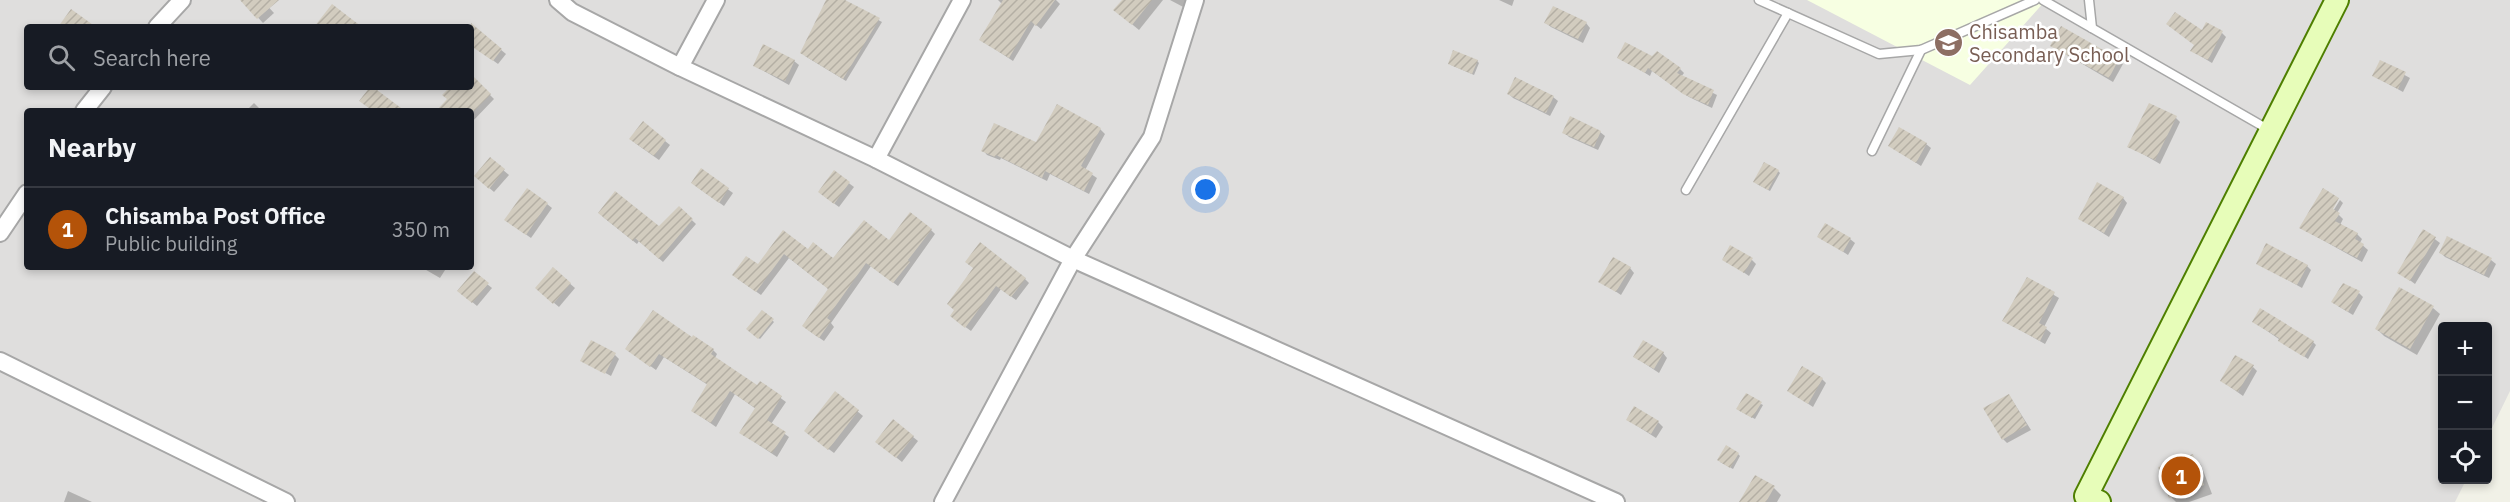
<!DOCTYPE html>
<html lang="en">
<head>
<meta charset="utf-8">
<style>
	:root { --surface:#171b24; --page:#242831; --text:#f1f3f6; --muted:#9ea1a6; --line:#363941; --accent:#b45309 }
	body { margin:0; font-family:"IBM Plex Sans",sans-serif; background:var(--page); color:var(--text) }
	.controls { position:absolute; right:18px; bottom:18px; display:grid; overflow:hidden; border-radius:6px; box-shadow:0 3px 9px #0003 }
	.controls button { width:54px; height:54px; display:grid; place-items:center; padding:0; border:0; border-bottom:2px solid var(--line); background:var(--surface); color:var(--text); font:30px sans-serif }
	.you { position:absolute; left:1206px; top:190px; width:21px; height:21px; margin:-15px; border:4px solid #fff; border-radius:50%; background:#1a73e8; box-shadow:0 0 0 9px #1a73e833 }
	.badge { display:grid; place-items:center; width:39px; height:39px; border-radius:50%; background:var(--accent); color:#fff; font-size:20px; font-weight:700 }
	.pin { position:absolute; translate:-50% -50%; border:3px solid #fff; box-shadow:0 2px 6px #0006 }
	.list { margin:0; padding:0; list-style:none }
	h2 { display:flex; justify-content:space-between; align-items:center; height:78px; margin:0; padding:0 24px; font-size:26px }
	h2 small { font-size:20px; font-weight:400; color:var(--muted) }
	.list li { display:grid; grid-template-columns:39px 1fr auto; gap:18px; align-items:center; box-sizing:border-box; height:84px; padding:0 24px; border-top:2px solid var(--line) }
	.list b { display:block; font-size:22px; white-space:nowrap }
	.list p { margin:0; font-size:20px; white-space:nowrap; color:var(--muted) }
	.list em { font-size:20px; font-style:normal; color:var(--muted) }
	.icon { flex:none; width:33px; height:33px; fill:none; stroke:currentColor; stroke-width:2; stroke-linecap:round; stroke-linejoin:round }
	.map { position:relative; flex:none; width:2510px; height:502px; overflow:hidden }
	.search { position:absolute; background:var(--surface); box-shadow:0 3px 9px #0003; left:24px; top:24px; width:450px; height:66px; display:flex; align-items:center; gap:15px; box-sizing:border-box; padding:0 21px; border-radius:6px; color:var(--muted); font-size:22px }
	.panel { position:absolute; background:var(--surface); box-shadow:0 3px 9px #0003; left:24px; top:108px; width:450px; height:162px; border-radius:6px }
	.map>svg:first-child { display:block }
	.residential { fill:#dfdedd; fill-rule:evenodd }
	.education { fill:#f7ffe2 }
	.shadow { fill:#0003 }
	.building { fill:url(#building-hatch) }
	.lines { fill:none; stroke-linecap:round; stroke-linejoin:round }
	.service-casing { stroke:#a7a7a7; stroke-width:11 }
	.minor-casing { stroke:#a7a7a7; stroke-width:20 }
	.secondary-casing { stroke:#4e7f00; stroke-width:26 }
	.service { stroke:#fff; stroke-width:8 }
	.minor { stroke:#fff; stroke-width:16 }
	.secondary { stroke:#e7fdb9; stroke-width:22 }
	.labels { text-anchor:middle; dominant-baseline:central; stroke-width:5; stroke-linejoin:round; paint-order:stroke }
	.education-label { font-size:20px; fill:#785e54; stroke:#fff; text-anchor:start }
</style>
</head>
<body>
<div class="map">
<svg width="2510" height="502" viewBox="0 0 2510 502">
	<defs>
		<pattern id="building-hatch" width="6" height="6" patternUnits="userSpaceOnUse" patternTransform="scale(1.5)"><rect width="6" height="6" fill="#d2ccbf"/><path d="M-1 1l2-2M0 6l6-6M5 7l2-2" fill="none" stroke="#b4afa4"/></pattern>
	</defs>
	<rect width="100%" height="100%" fill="#f1f1e7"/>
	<path class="residential" d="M 0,0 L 2510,0 L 2510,391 L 2488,436 L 2488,326 L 2442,326 L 2442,480 L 2466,480 L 2455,502 L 0,502 ZM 27,27 L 471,27 L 471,87 L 27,87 ZM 27,111 L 471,111 L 471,267 L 27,267 Z"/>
	<polygon class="education" points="1807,0 2046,0 1970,85"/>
	<g class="shadow">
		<polygon points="242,0 262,0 274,13 263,23"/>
		<polygon points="828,0 841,0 882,22 846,81 805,56"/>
		<polygon points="998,0 1056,0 1060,4 1041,29 1035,24 1013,61 981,40 1002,4"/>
		<polygon points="1124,0 1163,0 1139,30 1122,16"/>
		<polygon points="1170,0 1191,0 1187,9"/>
		<polygon points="1499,0 1514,0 1512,6"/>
		<polygon points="1546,23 1586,23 1590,28 1583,43 1551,27"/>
		<polygon points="2202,32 2222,33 2226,37 2212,63 2192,51"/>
		<polygon points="482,34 506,54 498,64 472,45"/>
		<polygon points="2052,46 2118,60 2123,64 2113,82"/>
		<polygon points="1619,57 1652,58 1680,69 1684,73 1681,77 1717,95 1712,108 1689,97 1652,71 1650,76"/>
		<polygon points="794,61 799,65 789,85 755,66"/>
		<polygon points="1477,61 1479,63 1474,75 1451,65"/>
		<polygon points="2381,62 2410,78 2403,92 2374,76"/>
		<polygon points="471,76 494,99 471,123 471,111 447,111 452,87 471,87"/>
		<polygon points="1509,94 1553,97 1558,101 1550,116 1513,98"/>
		<polygon points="254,103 262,111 246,111"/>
		<polygon points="2176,118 2180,122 2160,164 2129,146"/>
		<polygon points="1100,129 1105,134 1085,170 1097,178 1089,194 1050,174 1047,181 1001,158 1000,160 987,155 983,150 1037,144"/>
		<polygon points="1564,132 1600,132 1605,136 1598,150 1569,137"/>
		<polygon points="665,141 670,145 659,160 635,143"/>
		<polygon points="1926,144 1931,148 1921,166 1890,146"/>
		<polygon points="490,159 509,175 494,192 480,180"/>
		<polygon points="701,170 733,193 724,206 697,187"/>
		<polygon points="1778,171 1780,173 1770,191 1757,184"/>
		<polygon points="834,172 854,187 839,207 824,196"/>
		<polygon points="2123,198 2127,203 2109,237 2079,218"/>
		<polygon points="2340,200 2343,203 2337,213 2343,219 2340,225 2357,234 2362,239 2360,243 2368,250 2362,262 2301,228 2330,216"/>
		<polygon points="547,204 552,208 531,238 511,224"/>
		<polygon points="679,208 696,224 663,262 639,241 637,244 603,217 660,227"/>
		<polygon points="931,230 935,234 898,286 871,266 831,323 834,327 824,341 808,330 830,290 789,258 761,295 738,279 758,266 783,232 809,251 833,260"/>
		<polygon points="2424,231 2440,243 2415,284 2399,272"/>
		<polygon points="1819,236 1850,239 1855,243 1848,255"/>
		<polygon points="2440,252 2491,260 2496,264 2489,278 2445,257"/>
		<polygon points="1724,259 1752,260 1756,264 1749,276"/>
		<polygon points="2257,263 2307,266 2311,270 2302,288"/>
		<polygon points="421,267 447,267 440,278"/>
		<polygon points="1630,268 1634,273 1621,295 1600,281"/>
		<polygon points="553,269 575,288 559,307 541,292"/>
		<polygon points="975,269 1025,279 1029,283 1016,300 1001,289 971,331 956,320"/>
		<polygon points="2027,279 2059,298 2044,327 2051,333 2045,344 2004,321"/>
		<polygon points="487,284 492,288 477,306 464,295"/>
		<polygon points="2359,293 2363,297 2353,315 2338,306"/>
		<polygon points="2433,308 2440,314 2417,355 2384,336 2377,329"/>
		<polygon points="763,312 774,322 760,339 748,329"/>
		<polygon points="2254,322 2313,342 2316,345 2308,359"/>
		<polygon points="692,339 713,350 717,354 715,358 757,387 760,383 786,402 771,424 789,437 777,457 741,433 756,409 735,394 716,427 693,411 708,385 664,357 656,370 632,353"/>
		<polygon points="1663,353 1667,358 1659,373 1635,357"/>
		<polygon points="615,355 619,359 611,376 582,360"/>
		<polygon points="2253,367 2257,371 2243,396 2222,381"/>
		<polygon points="1822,379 1826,383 1813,407 1789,391"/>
		<polygon points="835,393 863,416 834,453 810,435"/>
		<polygon points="2009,395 2031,430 2007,443 2003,439"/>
		<polygon points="1761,404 1763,405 1755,419 1740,411"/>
		<polygon points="1628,420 1658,422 1663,427 1656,438"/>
		<polygon points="893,421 918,441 902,462 882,446"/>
		<polygon points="1738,454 1740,456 1733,469 1720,462"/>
		<polygon points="2192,456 2201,465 2212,494 2189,502 2176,502 2171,497"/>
		<polygon points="1774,488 1781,495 1777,502 1741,502"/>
		<polygon points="68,491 92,502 64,502"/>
	</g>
	<g class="building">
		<polygon points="240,0 279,0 257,19"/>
		<polygon points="826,0 845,0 880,18 843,79 800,53"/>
		<polygon points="1003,0 1055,0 1036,26 1031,21 1009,58 979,40"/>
		<polygon points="1122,0 1152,0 1132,25 1113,10"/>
		<polygon points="332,4 362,27 314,27"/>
		<polygon points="1553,6 1587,22 1578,39 1544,23"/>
		<polygon points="71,9 96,27 58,27"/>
		<polygon points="2175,12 2202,30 2206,22 2223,31 2208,60 2190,51 2194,45 2166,24"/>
		<polygon points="471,23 502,49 493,61 471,46"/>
		<polygon points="2061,26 2119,59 2109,78 2050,46"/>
		<polygon points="1625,42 1652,56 1657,51 1681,68 1677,73 1714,90 1708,105 1683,94 1648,68 1645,73 1617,58"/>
		<polygon points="763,44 795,60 785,81 753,66"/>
		<polygon points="1453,50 1478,60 1472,74 1448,64"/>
		<polygon points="2380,60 2406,72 2398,89 2372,76"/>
		<polygon points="471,74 491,94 474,111 436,111 447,99 442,95 450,87 471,87"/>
		<polygon points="1515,77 1554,96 1546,113 1507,94"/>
		<polygon points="370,87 373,87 405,111 373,111 359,101"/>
		<polygon points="2149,103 2177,116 2155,160 2127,147"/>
		<polygon points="1057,104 1101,128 1081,166 1093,173 1084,191 1045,171 1042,178 996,155 995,157 981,151 994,123 1036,142"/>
		<polygon points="1570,116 1601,131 1594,147 1562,133"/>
		<polygon points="643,121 666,140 654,156 629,139"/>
		<polygon points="1899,127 1927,143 1916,163 1888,146"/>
		<polygon points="490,157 505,169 489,189 474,176"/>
		<polygon points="1764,162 1779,170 1768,190 1753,182"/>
		<polygon points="701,168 729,188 719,203 691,183"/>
		<polygon points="834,170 850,182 834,204 818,192"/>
		<polygon points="2097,182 2124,197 2104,233 2078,219"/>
		<polygon points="527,188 548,203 526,235 504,220"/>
		<polygon points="2323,188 2339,198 2333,209 2340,213 2335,221 2358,233 2355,239 2364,244 2357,258 2299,228"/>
		<polygon points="615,191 659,226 679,206 693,219 659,259 635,238 633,241 598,213"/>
		<polygon points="910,212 932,229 908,260 910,262 893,283 866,263 827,318 831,321 819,338 802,326 828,289 784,254 756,292 732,275 746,256 758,264 783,230 808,249 813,242 833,258 864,220 889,240"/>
		<polygon points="1825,223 1851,238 1843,252 1817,237"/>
		<polygon points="2423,229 2436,237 2410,281 2397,273"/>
		<polygon points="2447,236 2492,258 2484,275 2439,253"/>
		<polygon points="980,242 1026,278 1011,297 996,286 965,328 950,316 954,310 947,304 973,268 965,262"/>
		<polygon points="2266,243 2308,265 2297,285 2256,264"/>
		<polygon points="1730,245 1753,258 1744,273 1722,260"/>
		<polygon points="1613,257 1631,267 1616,292 1598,282"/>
		<polygon points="553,267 571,283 553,304 535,288"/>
		<polygon points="474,271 489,283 472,303 457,291"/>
		<polygon points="2027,277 2055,292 2039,323 2047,327 2040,341 2002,321"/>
		<polygon points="2343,283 2360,291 2348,312 2331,302"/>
		<polygon points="2399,287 2434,306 2410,349 2375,329"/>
		<polygon points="2260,308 2314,341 2304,357 2278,341 2279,338 2252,322"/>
		<polygon points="653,310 692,337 693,335 714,349 711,354 757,385 760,381 782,396 767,420 786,432 772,453 739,433 755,408 730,391 711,423 691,411 707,384 659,354 650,367 625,349"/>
		<polygon points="762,310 774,319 758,339 746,329"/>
		<polygon points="591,340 616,353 605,374 580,361"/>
		<polygon points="1643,340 1664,352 1654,369 1633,357"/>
		<polygon points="2235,355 2254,365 2238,392 2220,381"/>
		<polygon points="1802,366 1823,378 1808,404 1787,391"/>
		<polygon points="835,391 859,410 828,450 804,431"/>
		<polygon points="1746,393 1762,402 1752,418 1736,409"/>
		<polygon points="2009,394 2027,425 2002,440 1983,408"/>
		<polygon points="1634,406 1659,421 1651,434 1626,420"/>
		<polygon points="893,419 914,436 896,458 875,442"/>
		<polygon points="1726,445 1739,453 1730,468 1717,460"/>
		<polygon points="2193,454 2204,485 2169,498 2158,467"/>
		<polygon points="1755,475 1775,486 1766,502 1739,502"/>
	</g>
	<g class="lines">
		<defs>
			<g id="service">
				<polyline points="1759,0 1879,54 1921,50 2035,0"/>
				<polyline points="2043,0 2271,131"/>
				<polyline points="2089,0 2092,28"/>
				<polyline points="1872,151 1921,50"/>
				<polyline points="1686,190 1788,13"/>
			</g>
			<g id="minor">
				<polyline points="558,0 572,12 680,67 876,159 1073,259 1616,502"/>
				<polyline points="157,27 182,0"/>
				<polyline points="680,67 716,0"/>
				<polyline points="84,111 103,87"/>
				<polyline points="876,159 962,0"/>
				<polyline points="0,233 27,193"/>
				<polyline points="0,361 286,502"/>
				<polyline points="943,502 1073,259 1152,137 1195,0"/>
			</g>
			<polyline id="secondary" points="2099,502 2086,496 2337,0"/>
		</defs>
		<use href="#service" class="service-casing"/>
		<use href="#minor" class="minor-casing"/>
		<use href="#secondary" class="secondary-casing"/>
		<use href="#service" class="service"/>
		<use href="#minor" class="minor"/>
		<use href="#secondary" class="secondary"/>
	</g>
	<defs>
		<symbol id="school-disc" viewBox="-11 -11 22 22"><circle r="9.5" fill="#8d6e63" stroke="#fff"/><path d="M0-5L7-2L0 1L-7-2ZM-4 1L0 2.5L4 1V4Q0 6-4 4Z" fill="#fff"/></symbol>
	</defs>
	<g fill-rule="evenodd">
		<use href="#school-disc" x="1932" y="26" width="33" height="33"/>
	</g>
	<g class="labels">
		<g class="education-label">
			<text x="1969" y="31">Chisamba<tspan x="1969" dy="23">Secondary School</tspan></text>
		</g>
	</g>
</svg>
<div class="controls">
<button>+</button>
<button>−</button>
<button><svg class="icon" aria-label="locate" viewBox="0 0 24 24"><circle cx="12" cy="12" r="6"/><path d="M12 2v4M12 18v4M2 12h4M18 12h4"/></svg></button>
</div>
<div class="you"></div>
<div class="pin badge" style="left:2181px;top:476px">1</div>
<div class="search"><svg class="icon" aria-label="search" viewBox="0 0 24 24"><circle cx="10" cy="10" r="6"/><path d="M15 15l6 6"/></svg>Search here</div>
<section class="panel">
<h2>Nearby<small></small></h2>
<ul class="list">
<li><span class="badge">1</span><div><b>Chisamba Post Office</b><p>Public building</p></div><em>350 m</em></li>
</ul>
</section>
</div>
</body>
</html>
